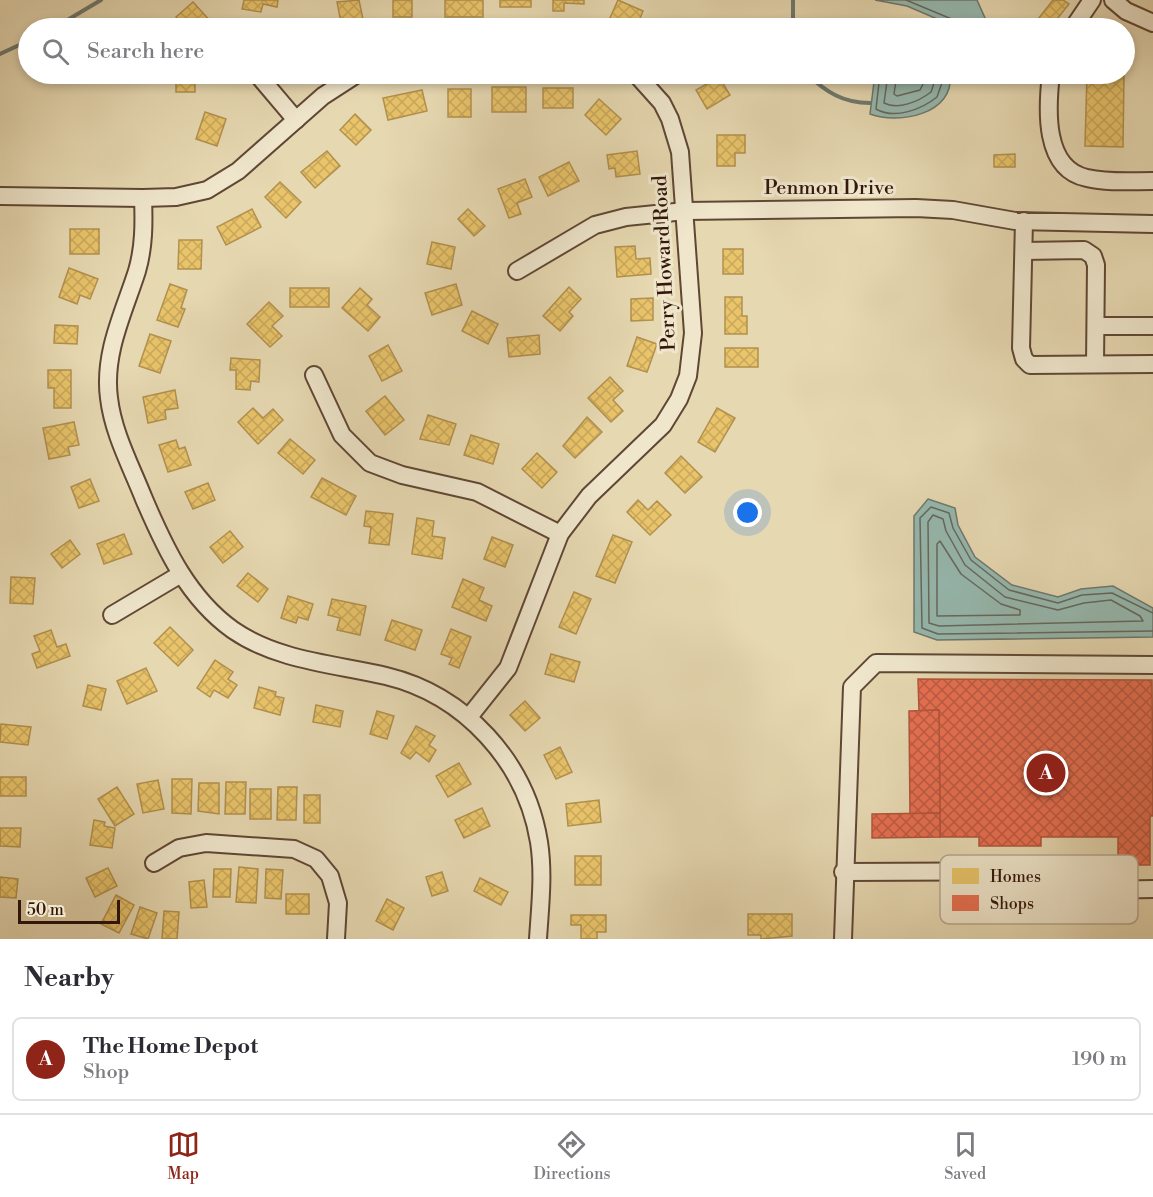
<!DOCTYPE html>
<html lang="en">
<head>
<meta charset="utf-8">
<style>
	:root { --surface:#fff; --page:#f2f2f3; --text:#2b2b33; --muted:#7c7c81; --line:#e1e1e2; --accent:#8f2418 }
	body { margin:0; font-family:"Libre Bodoni",serif; background:var(--page); color:var(--text) }
	.scale { position:absolute; left:18px; bottom:15px; width:102px; box-sizing:border-box; padding-left:6px; border:3px solid #33170c; border-top:0; font-size:16px; line-height:21px; white-space:nowrap; color:#33170c; -webkit-text-stroke:4px #efe6cc; paint-order:stroke }
	.you { position:absolute; left:748px; top:513px; width:21px; height:21px; margin:-15px; border:4px solid #fff; border-radius:50%; background:#1a73e8; box-shadow:0 0 0 9px #1a73e833 }
	.badge { display:grid; place-items:center; width:39px; height:39px; border-radius:50%; background:var(--accent); color:#fff; font-size:20px; font-weight:700 }
	.pin { position:absolute; translate:-50% -50%; border:3px solid #fff; box-shadow:0 2px 6px #0006 }
	.list { margin:0; padding:0; list-style:none }
	h2 { display:flex; justify-content:space-between; align-items:center; height:78px; margin:0; padding:0 24px; font-size:26px }
	h2 small { font-size:20px; font-weight:400; color:var(--muted) }
	.list li { display:grid; grid-template-columns:39px 1fr auto; gap:18px; align-items:center; box-sizing:border-box; height:84px; margin:0 12px 12px; padding:0 12px; border:2px solid var(--line); border-radius:9px }
	.list b { display:block; font-size:22px; white-space:nowrap }
	.list p { margin:0; font-size:20px; white-space:nowrap; color:var(--muted) }
	.list em { font-size:20px; font-style:normal; color:var(--muted) }
	.icon { flex:none; width:33px; height:33px; fill:none; stroke:currentColor; stroke-width:2; stroke-linecap:round; stroke-linejoin:round }
	.map { position:relative; flex:none; width:1153px; height:939px; overflow:hidden }
	.search { position:absolute; background:var(--surface); box-shadow:0 3px 9px #0003; left:18px; right:18px; top:18px; height:66px; display:flex; align-items:center; gap:15px; box-sizing:border-box; padding:0 21px; border-radius:33px; color:var(--muted); font-size:22px }
	.sheet { height:174px; background:var(--surface) }
	nav { display:flex; justify-content:space-around; align-items:center; box-sizing:border-box; height:84px; border-top:2px solid var(--line); background:var(--surface); font-size:16px; color:var(--muted) }
	nav a { display:grid; justify-items:center; gap:3px }
	nav .on { color:var(--accent) }
	.map>svg:first-child { display:block }
	.water { fill:#96b9b0; stroke:#6e786e; stroke-width:1.5 }
	.homes { fill:url(#homes-cross-hatch); stroke:#b2904e; stroke-width:1.5 }
	.shops { fill:url(#shops-cross-hatch); stroke:#b1553c; stroke-width:1.5 }
	.lines { fill:none; stroke-linecap:round; stroke-linejoin:round }
	.shore { stroke:#64685e; stroke-width:1.5 }
	.stream { stroke:#6e786e; stroke-width:4 }
	.minor-casing { stroke:#604735; stroke-width:20 }
	.minor { stroke:#efe6cc; stroke-width:16 }
	.labels { text-anchor:middle; dominant-baseline:central; stroke-width:6; stroke-linejoin:round; paint-order:stroke }
	.street-label { font-size:20px; fill:#33170c; stroke:#efe6cc }
	.key { fill:#efe6cc; stroke:#b7a892; stroke-width:1.5 }
	.key-label { font-size:16px; fill:#33170c }
</style>
</head>
<body>
<div class="map">
<svg width="1153" height="939" viewBox="0 0 1153 939">
	<defs>
		<pattern id="homes-cross-hatch" width="8" height="8" patternUnits="userSpaceOnUse" patternTransform="scale(1.5)"><rect width="8" height="8" fill="#e9c46a"/><path d="M0 0l8 8M0 8l8-8" fill="none" stroke="#c8a85b"/></pattern>
		<pattern id="shops-cross-hatch" width="8" height="8" patternUnits="userSpaceOnUse" patternTransform="scale(1.5)"><rect width="8" height="8" fill="#e76f51"/><path d="M0 0l8 8M0 8l8-8" fill="none" stroke="#bc5a42"/></pattern>
	</defs>
	<rect width="100%" height="100%" fill="#e6d8b1"/>
	<filter id="stains"><feTurbulence type="fractalNoise" baseFrequency=".00333" numOctaves="4"/><feColorMatrix values="0 0 0 0 .2 0 0 0 0 .09 0 0 0 0 .02 0 0 0 .5 -.17"/></filter>
	<radialGradient id="worn" r=".72"><stop offset=".6" stop-color="#630" stop-opacity="0"/><stop offset="1" stop-color="#630" stop-opacity=".3"/></radialGradient>
	<g class="water">
		<polygon points="875,0 977,0 985,18 985,28 958,28 907,6"/>
		<path d="M 875,74 L 950,74 C 955,114 899,125 870,114 Z"/>
		<polygon points="928,499 955,508 958,525 975,557 1012,585 1058,597 1081,589 1113,586 1153,608 1153,637 937,640 914,632 914,516"/>
	</g>
	<g class="homes">
		<polygon points="244,0 278,0 277,7 263,4 261,12 242,9"/>
		<polygon points="359,0 364,24 342,28 337,2"/>
		<rect x="393" y="0" width="19" height="17"/>
		<rect x="445" y="0" width="38" height="17"/>
		<rect x="500" y="0" width="31" height="7"/>
		<polygon points="553,0 584,0 584,4 564,3 564,11 553,11"/>
		<polygon points="618,0 643,11 637,26 627,21 625,27 609,20"/>
		<polygon points="1053,0 1063,0 1069,4 1050,28 1031,28"/>
		<polygon points="193,2 212,23 206,28 187,28 176,17"/>
		<rect x="176" y="74" width="19" height="18"/>
		<polygon points="1087,74 1124,74 1123,147 1085,146"/>
		<polygon points="719,77 730,95 707,109 696,90"/>
		<rect x="492" y="87" width="34" height="25"/>
		<rect x="543" y="88" width="30" height="20"/>
		<rect x="448" y="89" width="23" height="28"/>
		<polygon points="422,90 427,111 388,120 383,98"/>
		<polygon points="599,99 621,119 606,135 585,115"/>
		<polygon points="205,112 226,119 217,146 196,139"/>
		<polygon points="355,114 371,130 356,145 340,130"/>
		<polygon points="717,135 745,135 745,153 735,153 735,166 717,166"/>
		<polygon points="327,151 340,166 315,188 301,172"/>
		<polygon points="637,151 640,174 616,177 615,168 609,169 607,155"/>
		<polygon points="1015,154 1015,167 994,167 994,155"/>
		<polygon points="569,162 579,181 548,196 539,177"/>
		<polygon points="525,179 532,197 517,203 521,214 509,218 498,189"/>
		<polygon points="280,182 301,202 286,218 265,197"/>
		<polygon points="252,209 261,227 226,245 217,227"/>
		<polygon points="468,209 485,226 474,236 458,219"/>
		<rect x="70" y="229" width="29" height="25"/>
		<polygon points="179,240 202,240 201,269 178,269"/>
		<polygon points="432,242 455,247 451,269 427,264"/>
		<polygon points="635,246 636,259 650,258 651,274 617,277 615,247"/>
		<rect x="723" y="249" width="20" height="25"/>
		<polygon points="69,268 98,279 90,299 80,295 77,304 59,297"/>
		<polygon points="170,284 187,290 181,308 185,309 178,327 157,320"/>
		<polygon points="456,284 462,305 432,315 425,293"/>
		<polygon points="569,287 581,299 569,312 573,316 560,331 543,316"/>
		<rect x="290" y="288" width="39" height="19"/>
		<polygon points="360,288 372,299 367,305 380,317 368,331 342,308"/>
		<polygon points="725,297 742,297 742,316 747,316 747,334 725,334"/>
		<polygon points="653,298 653,320 631,321 631,299"/>
		<polygon points="269,302 283,316 272,326 282,336 270,347 247,324"/>
		<polygon points="472,311 498,324 488,344 462,331"/>
		<polygon points="55,325 78,326 77,344 54,343"/>
		<polygon points="150,334 171,341 160,373 139,366"/>
		<polygon points="539,335 540,354 509,357 507,338"/>
		<polygon points="637,337 657,344 647,372 627,366"/>
		<polygon points="388,345 402,371 382,381 369,356"/>
		<rect x="725" y="348" width="33" height="19"/>
		<polygon points="231,358 260,360 259,382 251,381 250,390 236,389 236,370 230,370"/>
		<polygon points="48,370 71,370 71,408 54,408 54,388 48,388"/>
		<polygon points="610,377 623,391 613,400 623,411 611,422 588,398"/>
		<polygon points="175,390 178,408 165,410 166,419 148,423 143,397"/>
		<polygon points="385,396 404,420 385,435 366,411"/>
		<polygon points="253,408 263,418 273,409 283,420 258,444 238,422"/>
		<polygon points="717,408 735,418 715,452 698,442"/>
		<polygon points="428,415 456,424 449,445 420,439"/>
		<polygon points="587,417 602,432 575,458 563,446"/>
		<polygon points="74,422 79,445 68,447 70,455 49,459 43,428"/>
		<polygon points="471,435 499,444 493,464 464,455"/>
		<polygon points="290,439 315,460 303,474 278,453"/>
		<polygon points="176,440 179,449 185,447 191,465 168,472 159,445"/>
		<polygon points="537,453 557,472 542,488 522,469"/>
		<polygon points="681,456 702,477 685,493 665,473"/>
		<polygon points="322,478 356,496 346,515 311,497"/>
		<polygon points="90,479 99,501 79,508 71,487"/>
		<polygon points="208,483 215,500 193,509 185,492"/>
		<polygon points="638,500 648,510 657,501 671,515 650,535 627,512"/>
		<polygon points="366,511 393,514 389,545 369,543 371,527 364,526"/>
		<polygon points="417,518 434,521 432,536 445,538 442,559 412,554"/>
		<polygon points="230,531 243,547 223,563 210,547"/>
		<polygon points="124,534 132,554 104,564 97,544"/>
		<polygon points="613,535 632,542 615,583 596,576"/>
		<polygon points="492,537 513,545 505,567 484,559"/>
		<polygon points="70,540 80,554 62,568 51,554"/>
		<polygon points="248,573 268,589 258,602 237,586"/>
		<polygon points="11,577 35,578 33,604 10,603"/>
		<polygon points="463,579 484,588 479,600 492,606 486,621 452,607"/>
		<polygon points="574,592 591,599 576,634 559,627"/>
		<polygon points="288,596 313,604 308,620 298,617 296,623 281,618"/>
		<polygon points="332,599 366,606 360,635 337,630 340,618 328,615"/>
		<polygon points="392,620 422,630 415,650 385,640"/>
		<polygon points="170,627 193,650 178,666 154,643"/>
		<polygon points="451,629 471,637 459,668 449,664 452,658 441,654"/>
		<polygon points="51,630 57,647 66,644 70,656 37,668 32,654 40,651 34,636"/>
		<polygon points="551,654 580,662 574,682 545,674"/>
		<polygon points="215,660 233,672 228,679 237,685 228,698 214,690 210,697 197,688"/>
		<polygon points="146,668 157,691 127,704 117,681"/>
		<polygon points="88,685 106,689 101,710 83,706"/>
		<polygon points="259,687 276,692 275,696 284,698 280,715 254,708"/>
		<polygon points="525,701 540,718 525,731 510,715"/>
		<polygon points="316,705 343,711 340,727 313,722"/>
		<polygon points="377,711 394,716 387,739 370,734"/>
		<polygon points="1,724 31,727 28,745 0,742"/>
		<polygon points="416,726 435,736 429,745 436,750 429,762 416,752 410,759 401,753"/>
		<polygon points="560,747 572,772 556,779 544,755"/>
		<polygon points="459,763 471,784 448,797 436,776"/>
		<rect x="0" y="777" width="26" height="19"/>
		<polygon points="172,779 192,779 191,814 172,813"/>
		<polygon points="158,780 164,809 143,813 137,784"/>
		<polygon points="226,782 246,782 245,814 225,814"/>
		<polygon points="199,783 219,783 219,814 198,811"/>
		<polygon points="117,787 134,814 115,826 98,799"/>
		<polygon points="278,787 297,787 296,820 277,820"/>
		<rect x="250" y="789" width="21" height="30"/>
		<rect x="304" y="795" width="16" height="28"/>
		<polygon points="599,800 601,822 568,826 566,804"/>
		<polygon points="482,808 490,826 464,838 455,820"/>
		<polygon points="94,820 105,822 104,826 115,828 112,848 90,845"/>
		<polygon points="0,828 21,828 20,847 0,846"/>
		<rect x="575" y="856" width="26" height="29"/>
		<polygon points="239,867 258,869 256,903 236,902"/>
		<polygon points="108,868 117,886 95,897 86,878"/>
		<polygon points="214,869 231,869 230,897 213,897"/>
		<polygon points="266,869 283,870 281,899 265,898"/>
		<polygon points="442,872 448,891 432,896 426,877"/>
		<polygon points="0,877 18,879 16,898 0,897"/>
		<polygon points="480,878 508,892 501,905 474,891"/>
		<polygon points="204,880 207,907 191,908 189,882"/>
		<rect x="286" y="894" width="23" height="20"/>
		<polygon points="116,895 134,905 119,933 101,924"/>
		<polygon points="387,899 404,908 393,930 376,921"/>
		<polygon points="140,907 157,913 148,939 131,934"/>
		<polygon points="164,911 179,912 177,939 162,939"/>
		<polygon points="748,914 792,914 792,936 761,939 761,935 748,935"/>
		<polygon points="571,915 606,915 606,932 597,932 597,939 581,939 581,925 571,925"/>
	</g>
	<g class="shops">
		<polygon points="918,679 1152,680 1153,816 1150,816 1150,865 1118,865 1118,837 1041,837 1041,846 979,846 979,837 940,837 939,710 919,711"/>
		<polygon points="939,710 940,813 910,814 909,711"/>
		<polygon points="940,813 940,837 872,838 872,814"/>
	</g>
	<g class="lines">
		<g class="shore">
			<polyline points="906,0 954,20 958,28"/>
			<path d="M 880,74 L 876,109 C 895,120 922,109 937,97 L 945,74"/>
			<path d="M 888,74 L 884,103 C 898,110 918,102 931,92 L 937,74"/>
			<polyline points="897,74 894,94 897,96 920,90 928,74"/>
			<polygon points="933,515 943,519 946,531 965,565 1005,597 1058,610 1084,603 1111,600 1140,616 1143,621 939,626 929,623 928,522"/>
			<polygon points="940,541 961,574 1001,604 1020,610 1020,615 937,616 937,544"/>
			<polyline points="1153,613 1112,593 1082,595 1058,603 1009,590 971,560 953,528 949,513 931,507 920,518 922,628 938,634 1153,631"/>
		</g>
		<g class="stream">
			<polyline points="793,0 793,28"/>
			<polyline points="54,28 101,0"/>
			<polyline points="0,54 28,41"/>
			<path d="M 807,74 C 826,92 843,103 870,103"/>
		</g>
		<defs>
			<g id="minor">
				<polyline points="1113,0 1126,11 1153,23"/>
				<polyline points="1073,28 1092,0"/>
				<polyline points="257,74 296,120"/>
				<path d="M 1051,74 C 1047,108 1043,169 1087,178 C 1108,183 1131,181 1153,181"/>
				<polyline points="0,196 143,198 176,197 207,190 238,171 323,96 357,74"/>
				<path d="M 143,198 C 144,223 144,247 137,271 C 124,312 103,353 109,398 C 113,433 131,466 144,499 C 165,548 188,598 233,630 C 278,661 335,664 386,676 C 465,695 526,762 539,842 C 544,874 540,907 538,939"/>
				<polyline points="1024,221 1021,348 1024,359 1030,365 1153,364"/>
				<polyline points="1024,251 1084,250 1093,256 1096,265 1095,364"/>
				<polyline points="517,271 595,225 626,217 685,211 916,208 953,210 1015,221 1153,224"/>
				<polyline points="1096,326 1153,326"/>
				<polyline points="314,375 342,435 370,463 402,475 477,492 560,534"/>
				<polyline points="112,615 181,574"/>
				<polyline points="469,717 508,668 560,534 589,496 663,425 679,399 688,376 693,333 680,152 670,119 662,103 636,74"/>
				<polyline points="154,863 179,848 206,843 294,849 316,859 330,876 338,903 336,939"/>
				<polyline points="843,872 1055,871 1099,890 1153,889"/>
				<polyline points="843,939 852,687 876,663 1153,665"/>
			</g>
		</defs>
		<use href="#minor" class="minor-casing"/>
		<use href="#minor" class="minor"/>
	</g>
	<g class="labels">
		<g class="street-label">
			<text x="829" y="188">Penmon Drive</text>
			<text transform="translate(665 263) rotate(-93)">Perry Howard Road</text>
		</g>
	</g>
	<rect x="940" y="855" width="198" height="69" rx="9" class="key"/>
	<rect x="952" y="868" width="27" height="16" fill="#e9c46a"/>
	<rect x="952" y="895" width="27" height="16" fill="#e76f51"/>
	<g class="key-label">
		<text x="990" y="882">Homes</text>
		<text x="990" y="909">Shops</text>
	</g>
	<rect width="100%" height="100%" filter="url(#stains)"/>
	<rect width="100%" height="100%" fill="url(#worn)"/>
</svg>
<div class="scale">50 m</div>
<div class="you"></div>
<div class="pin badge" style="left:1046px;top:773px">A</div>
<div class="search"><svg class="icon" aria-label="search" viewBox="0 0 24 24"><circle cx="10" cy="10" r="6"/><path d="M15 15l6 6"/></svg>Search here</div>
</div>
<section class="sheet">
<h2>Nearby<small></small></h2>
<ul class="list">
<li><span class="badge">A</span><div><b>The Home Depot</b><p>Shop</p></div><em>190 m</em></li>
</ul>
</section>
<nav>
<a class="on"><svg class="icon" aria-label="map" viewBox="0 0 24 24"><path d="M3 6l6-2 6 2 6-2v14l-6 2-6-2-6 2zM9 4v14M15 6v14"/></svg>Map</a>
<a><svg class="icon" aria-label="directions" viewBox="0 0 24 24"><path d="M12 3l9 9-9 9-9-9zM9 14v-3h6M13 9l2 2-2 2"/></svg>Directions</a>
<a><svg class="icon" aria-label="saved" viewBox="0 0 24 24"><path d="M7 4h10v16l-5-4-5 4z"/></svg>Saved</a>
</nav>
</body>
</html>
